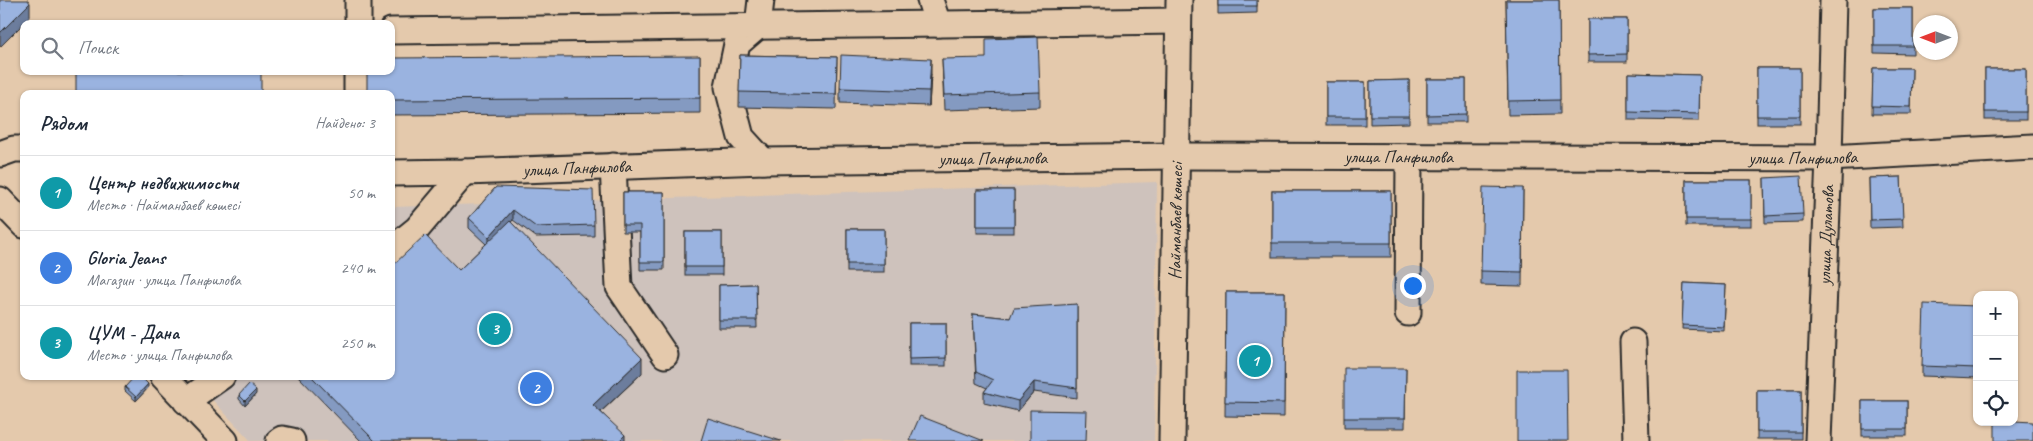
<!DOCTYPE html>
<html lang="ru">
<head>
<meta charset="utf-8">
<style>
	:root { --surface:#fff; --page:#f6f6f7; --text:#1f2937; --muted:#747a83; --line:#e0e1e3; --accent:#7c3aed }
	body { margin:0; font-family:Caveat,sans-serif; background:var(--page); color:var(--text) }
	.controls { position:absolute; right:15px; bottom:15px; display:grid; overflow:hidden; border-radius:10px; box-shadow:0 1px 4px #0004 }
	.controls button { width:45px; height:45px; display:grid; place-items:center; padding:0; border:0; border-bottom:1px solid var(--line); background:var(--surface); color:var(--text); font:25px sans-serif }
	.compass { position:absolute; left:1913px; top:15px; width:45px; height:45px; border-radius:50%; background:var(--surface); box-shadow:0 1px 4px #0004; rotate:270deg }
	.you { position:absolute; left:1412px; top:285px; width:18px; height:18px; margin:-12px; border:4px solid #fff; border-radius:50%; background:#1a73e8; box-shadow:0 0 0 8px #1a73e833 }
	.badge { display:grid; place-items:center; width:32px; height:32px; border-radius:50%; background:var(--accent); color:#fff; font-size:16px; font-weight:700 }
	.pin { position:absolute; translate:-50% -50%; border:2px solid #fff; box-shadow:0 1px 5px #0006 }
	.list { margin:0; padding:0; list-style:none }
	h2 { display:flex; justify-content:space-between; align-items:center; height:65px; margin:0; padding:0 20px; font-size:21px }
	h2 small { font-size:16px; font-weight:400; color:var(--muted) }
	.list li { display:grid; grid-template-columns:32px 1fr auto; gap:15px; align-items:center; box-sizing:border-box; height:75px; padding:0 20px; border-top:1px solid var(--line) }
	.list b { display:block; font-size:19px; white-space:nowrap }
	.list p { margin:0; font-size:16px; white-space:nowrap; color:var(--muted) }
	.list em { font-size:16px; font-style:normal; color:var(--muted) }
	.icon { flex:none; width:28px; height:28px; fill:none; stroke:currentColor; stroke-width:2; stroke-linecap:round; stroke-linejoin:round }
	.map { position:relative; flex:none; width:2033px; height:441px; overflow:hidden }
	.search { position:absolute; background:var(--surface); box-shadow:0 1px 4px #0004; left:20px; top:20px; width:375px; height:55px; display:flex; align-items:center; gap:12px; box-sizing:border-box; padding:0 18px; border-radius:10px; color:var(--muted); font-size:19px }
	.panel { position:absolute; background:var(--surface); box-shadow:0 1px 4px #0004; left:20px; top:90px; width:375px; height:290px; border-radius:10px }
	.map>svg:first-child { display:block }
	.built { fill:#cec2bc }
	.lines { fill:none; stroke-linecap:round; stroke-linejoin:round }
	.minor-casing { stroke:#2b2b2b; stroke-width:29 }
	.minor { stroke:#e4c9ac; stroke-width:25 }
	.wall { fill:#849ac1; stroke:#2b2b2b }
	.shaded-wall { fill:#6c7d9d; stroke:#2b2b2b }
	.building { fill:#9ab3e0; stroke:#2b2b2b }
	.labels { text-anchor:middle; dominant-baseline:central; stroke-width:4.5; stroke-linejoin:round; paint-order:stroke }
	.street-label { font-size:18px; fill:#2b2b2b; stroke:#e4c9ac }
</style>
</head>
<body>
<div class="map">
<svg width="2033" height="441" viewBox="0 0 2033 441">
	<rect width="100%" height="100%" fill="#e4c9ac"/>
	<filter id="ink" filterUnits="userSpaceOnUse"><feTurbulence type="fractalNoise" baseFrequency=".02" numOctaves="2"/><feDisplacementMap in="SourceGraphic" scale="10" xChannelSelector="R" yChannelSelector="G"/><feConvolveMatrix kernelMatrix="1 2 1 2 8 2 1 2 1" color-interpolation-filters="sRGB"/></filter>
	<g filter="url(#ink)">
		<polygon class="built" points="1157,182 1154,441 251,441 190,376 391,376 391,207"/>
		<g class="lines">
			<defs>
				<g id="minor">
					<polyline points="761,0 758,26 737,44 728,87 741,137 763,161"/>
					<polyline points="930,0 938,24"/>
					<polyline points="358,24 358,0"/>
					<polyline points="391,31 1178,21"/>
					<polyline points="357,94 357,71"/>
					<polyline points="0,154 14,149 24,149"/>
					<polyline points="613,166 619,287 665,355"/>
					<path id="s1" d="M 391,173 L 465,172 L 763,161 L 1177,156 L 1829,158 L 2033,147"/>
					<polyline points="0,200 24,225"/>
					<polyline points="391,250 417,229 465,172"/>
					<polyline points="1408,313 1409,157"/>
					<polyline points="1633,342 1636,441"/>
					<polyline points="163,376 225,441"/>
					<polyline points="186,401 222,376"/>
					<polyline points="279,441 282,439 292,441"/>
					<path id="s2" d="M 1172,441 L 1179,0"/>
					<path id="s3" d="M 1818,441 L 1829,158 L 1833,0"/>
				</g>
			</defs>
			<use href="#minor" class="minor-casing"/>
			<use href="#minor" class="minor"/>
		</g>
		<g class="wall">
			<polygon points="1218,0 1257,0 1257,13 1218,14"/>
			<polygon points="1506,0 1559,0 1560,114 1508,115"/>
			<polygon points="1874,8 1913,8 1913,54 1874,53"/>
			<rect x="1588" y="19" width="39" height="43"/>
			<polygon points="740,55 837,57 836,109 739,107"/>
			<polygon points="700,56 700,113 391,115 391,94"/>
			<polygon points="942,59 1040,92 1040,107 944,110"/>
			<rect x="1757" y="68" width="43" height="56"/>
			<polygon points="1873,68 1912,68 1911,114 1872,114"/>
			<rect x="1985" y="69" width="41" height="51"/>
			<polygon points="1628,73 1700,75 1699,121 1628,120"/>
			<polygon points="931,74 929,106 840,103 840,88"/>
			<rect x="1427" y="79" width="39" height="43"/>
			<polygon points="1409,80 1409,123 1370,124 1370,81"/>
			<rect x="1326" y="82" width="39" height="43"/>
			<polygon points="1901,177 1903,227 1870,228 1869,178"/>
			<polygon points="1764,178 1803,214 1803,222 1765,223"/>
			<rect x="1686" y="180" width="65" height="46"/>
			<polygon points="496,187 594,225 594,236 536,237 513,220 511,222 642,373 601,412 625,441 361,441 298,376 391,376 459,270 486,244 469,228 469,218"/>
			<polygon points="1523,188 1522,286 1481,285 1481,271"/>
			<rect x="977" y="190" width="37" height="43"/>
			<rect x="1272" y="191" width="119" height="66"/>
			<polygon points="623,192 664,192 664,270 640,270 640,232 623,232"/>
			<rect x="847" y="229" width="37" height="43"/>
			<rect x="685" y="232" width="37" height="43"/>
			<polygon points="1684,283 1726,285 1724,331 1682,329"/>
			<polygon points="756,284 757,328 719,328 719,285"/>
			<polygon points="1226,292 1285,292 1284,417 1225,416"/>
			<polygon points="1077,304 1077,398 1034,392 1018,411 984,403 984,392 987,388 976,383 973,314 1010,318"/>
			<polygon points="1977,306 1977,378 1922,376 1922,366"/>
			<rect x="909" y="323" width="37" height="43"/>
			<polygon points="1406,368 1405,428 1344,428 1344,418"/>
			<polygon points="125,387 148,388 136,401 125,391"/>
			<rect x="1757" y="390" width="44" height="49"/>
			<polygon points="256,394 245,406 239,399 239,395"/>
			<rect x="1862" y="401" width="45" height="35"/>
		</g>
		<g class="shaded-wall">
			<polygon points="30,3 30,17 0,47 0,33"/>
			<polygon points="931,59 931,74 929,106 929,91"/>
			<polygon points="513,210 513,220 489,247 489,237"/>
			<polygon points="642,358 642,373 593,419 593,405"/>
			<polygon points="1034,382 1034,392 1018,411 1018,401"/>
			<polygon points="148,384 148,388 136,401 136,397"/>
			<polygon points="256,390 256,394 245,406 245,401"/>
			<polygon points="625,435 625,441 619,441"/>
		</g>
		<g class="building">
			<polygon points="0,0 28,0 30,3 0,33"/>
			<rect x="1218" y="0" width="39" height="6"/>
			<polygon points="1506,0 1559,0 1560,100 1508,101"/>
			<rect x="1874" y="8" width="39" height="38"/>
			<polygon points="1588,19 1627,19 1627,54 1588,55"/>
			<polygon points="1038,37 1040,92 944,95 942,59 986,58 986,39"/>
			<polygon points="740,55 837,57 836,94 739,92"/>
			<polygon points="841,55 931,59 929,91 840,88"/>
			<polygon points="700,56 700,98 391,100 391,94 367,94 367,71 391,71 391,58"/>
			<rect x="1757" y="68" width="43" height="48"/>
			<polygon points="1873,68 1912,68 1911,107 1872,106"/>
			<rect x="1985" y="69" width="41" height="43"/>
			<rect x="76" y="71" width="185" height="23"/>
			<polygon points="1628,73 1700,75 1699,114 1628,112"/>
			<polygon points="1427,79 1466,79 1466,114 1427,115"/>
			<polygon points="1409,80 1409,116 1370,116 1370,81"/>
			<rect x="1326" y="82" width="39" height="35"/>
			<polygon points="1801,176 1803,214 1765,216 1764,178"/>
			<polygon points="1901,177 1903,219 1870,220 1869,178"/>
			<rect x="1686" y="180" width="65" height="39"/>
			<polygon points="496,187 593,190 594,225 536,227 513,210 489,237 469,218"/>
			<polygon points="1483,187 1523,188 1522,272 1481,271"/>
			<rect x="977" y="190" width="37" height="36"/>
			<rect x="1272" y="191" width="119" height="52"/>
			<polygon points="623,192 664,192 664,262 640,262 640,225 623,225"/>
			<polygon points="510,221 642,358 593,405 625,435 619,441 375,441 311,376 391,376 391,267 425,235 459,270"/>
			<rect x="847" y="229" width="37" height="35"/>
			<rect x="685" y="232" width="37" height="35"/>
			<polygon points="1684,283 1726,285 1724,327 1682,325"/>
			<polygon points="756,284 757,320 719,320 719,285"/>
			<polygon points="1226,292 1285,292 1284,403 1225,402"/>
			<polygon points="1077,304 1077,388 1034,382 1018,401 984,392 993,380 976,372 973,314 1010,318 1014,308"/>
			<polygon points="1924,304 1977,306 1977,368 1922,366"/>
			<polygon points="909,323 946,323 946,358 909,359"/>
			<polygon points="1344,368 1406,368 1405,418 1344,418"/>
			<polygon points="1517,370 1567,370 1568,441 1517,441"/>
			<polygon points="135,376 140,376 148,384 136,397 125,387"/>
			<polygon points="249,384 256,390 245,401 239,395"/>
			<rect x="1757" y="390" width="44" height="42"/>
			<rect x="1862" y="401" width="45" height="28"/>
			<polygon points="1030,410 1087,411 1086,441 1030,441"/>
			<polygon points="920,416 984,441 909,441"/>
			<polygon points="708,418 781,441 701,441"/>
			<polygon points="2014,421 2033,422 2033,441 1995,441 1995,422 2014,422"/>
		</g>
	</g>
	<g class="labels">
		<g class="street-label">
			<text stroke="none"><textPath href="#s1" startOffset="1008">улица Панфилова</textPath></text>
			<text stroke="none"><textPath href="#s1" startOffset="1412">улица Панфилова</textPath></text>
			<text stroke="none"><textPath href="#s1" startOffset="602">улица Панфилова</textPath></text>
			<text stroke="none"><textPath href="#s1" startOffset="186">улица Панфилова</textPath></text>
			<text stroke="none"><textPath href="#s2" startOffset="220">Найманбаев көшесі</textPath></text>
			<text stroke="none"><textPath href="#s3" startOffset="206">улица Дулатова</textPath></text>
		</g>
	</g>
</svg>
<div class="controls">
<button>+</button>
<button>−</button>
<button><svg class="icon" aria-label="locate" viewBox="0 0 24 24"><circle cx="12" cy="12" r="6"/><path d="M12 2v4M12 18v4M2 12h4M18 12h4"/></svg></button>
</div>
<svg class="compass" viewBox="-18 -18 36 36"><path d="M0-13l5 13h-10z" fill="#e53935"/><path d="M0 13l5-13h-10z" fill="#747a83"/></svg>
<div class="you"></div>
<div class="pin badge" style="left:1255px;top:361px;background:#0f9aa8">1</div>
<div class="pin badge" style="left:536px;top:388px;background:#3f7fe0">2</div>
<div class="pin badge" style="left:495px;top:329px;background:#0f9aa8">3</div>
<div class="search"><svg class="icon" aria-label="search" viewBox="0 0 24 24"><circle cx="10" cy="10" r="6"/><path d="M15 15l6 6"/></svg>Поиск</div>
<section class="panel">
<h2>Рядом<small>Найдено: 3</small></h2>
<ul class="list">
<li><span class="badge" style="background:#0f9aa8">1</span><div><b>Центр недвижимости</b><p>Место · Найманбаев көшесі</p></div><em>50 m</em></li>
<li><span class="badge" style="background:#3f7fe0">2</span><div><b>Gloria Jeans</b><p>Магазин · улица Панфилова</p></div><em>240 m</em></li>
<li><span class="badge" style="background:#0f9aa8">3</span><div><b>ЦУМ - Дана</b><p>Место · улица Панфилова</p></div><em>250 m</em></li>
</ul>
</section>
</div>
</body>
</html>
